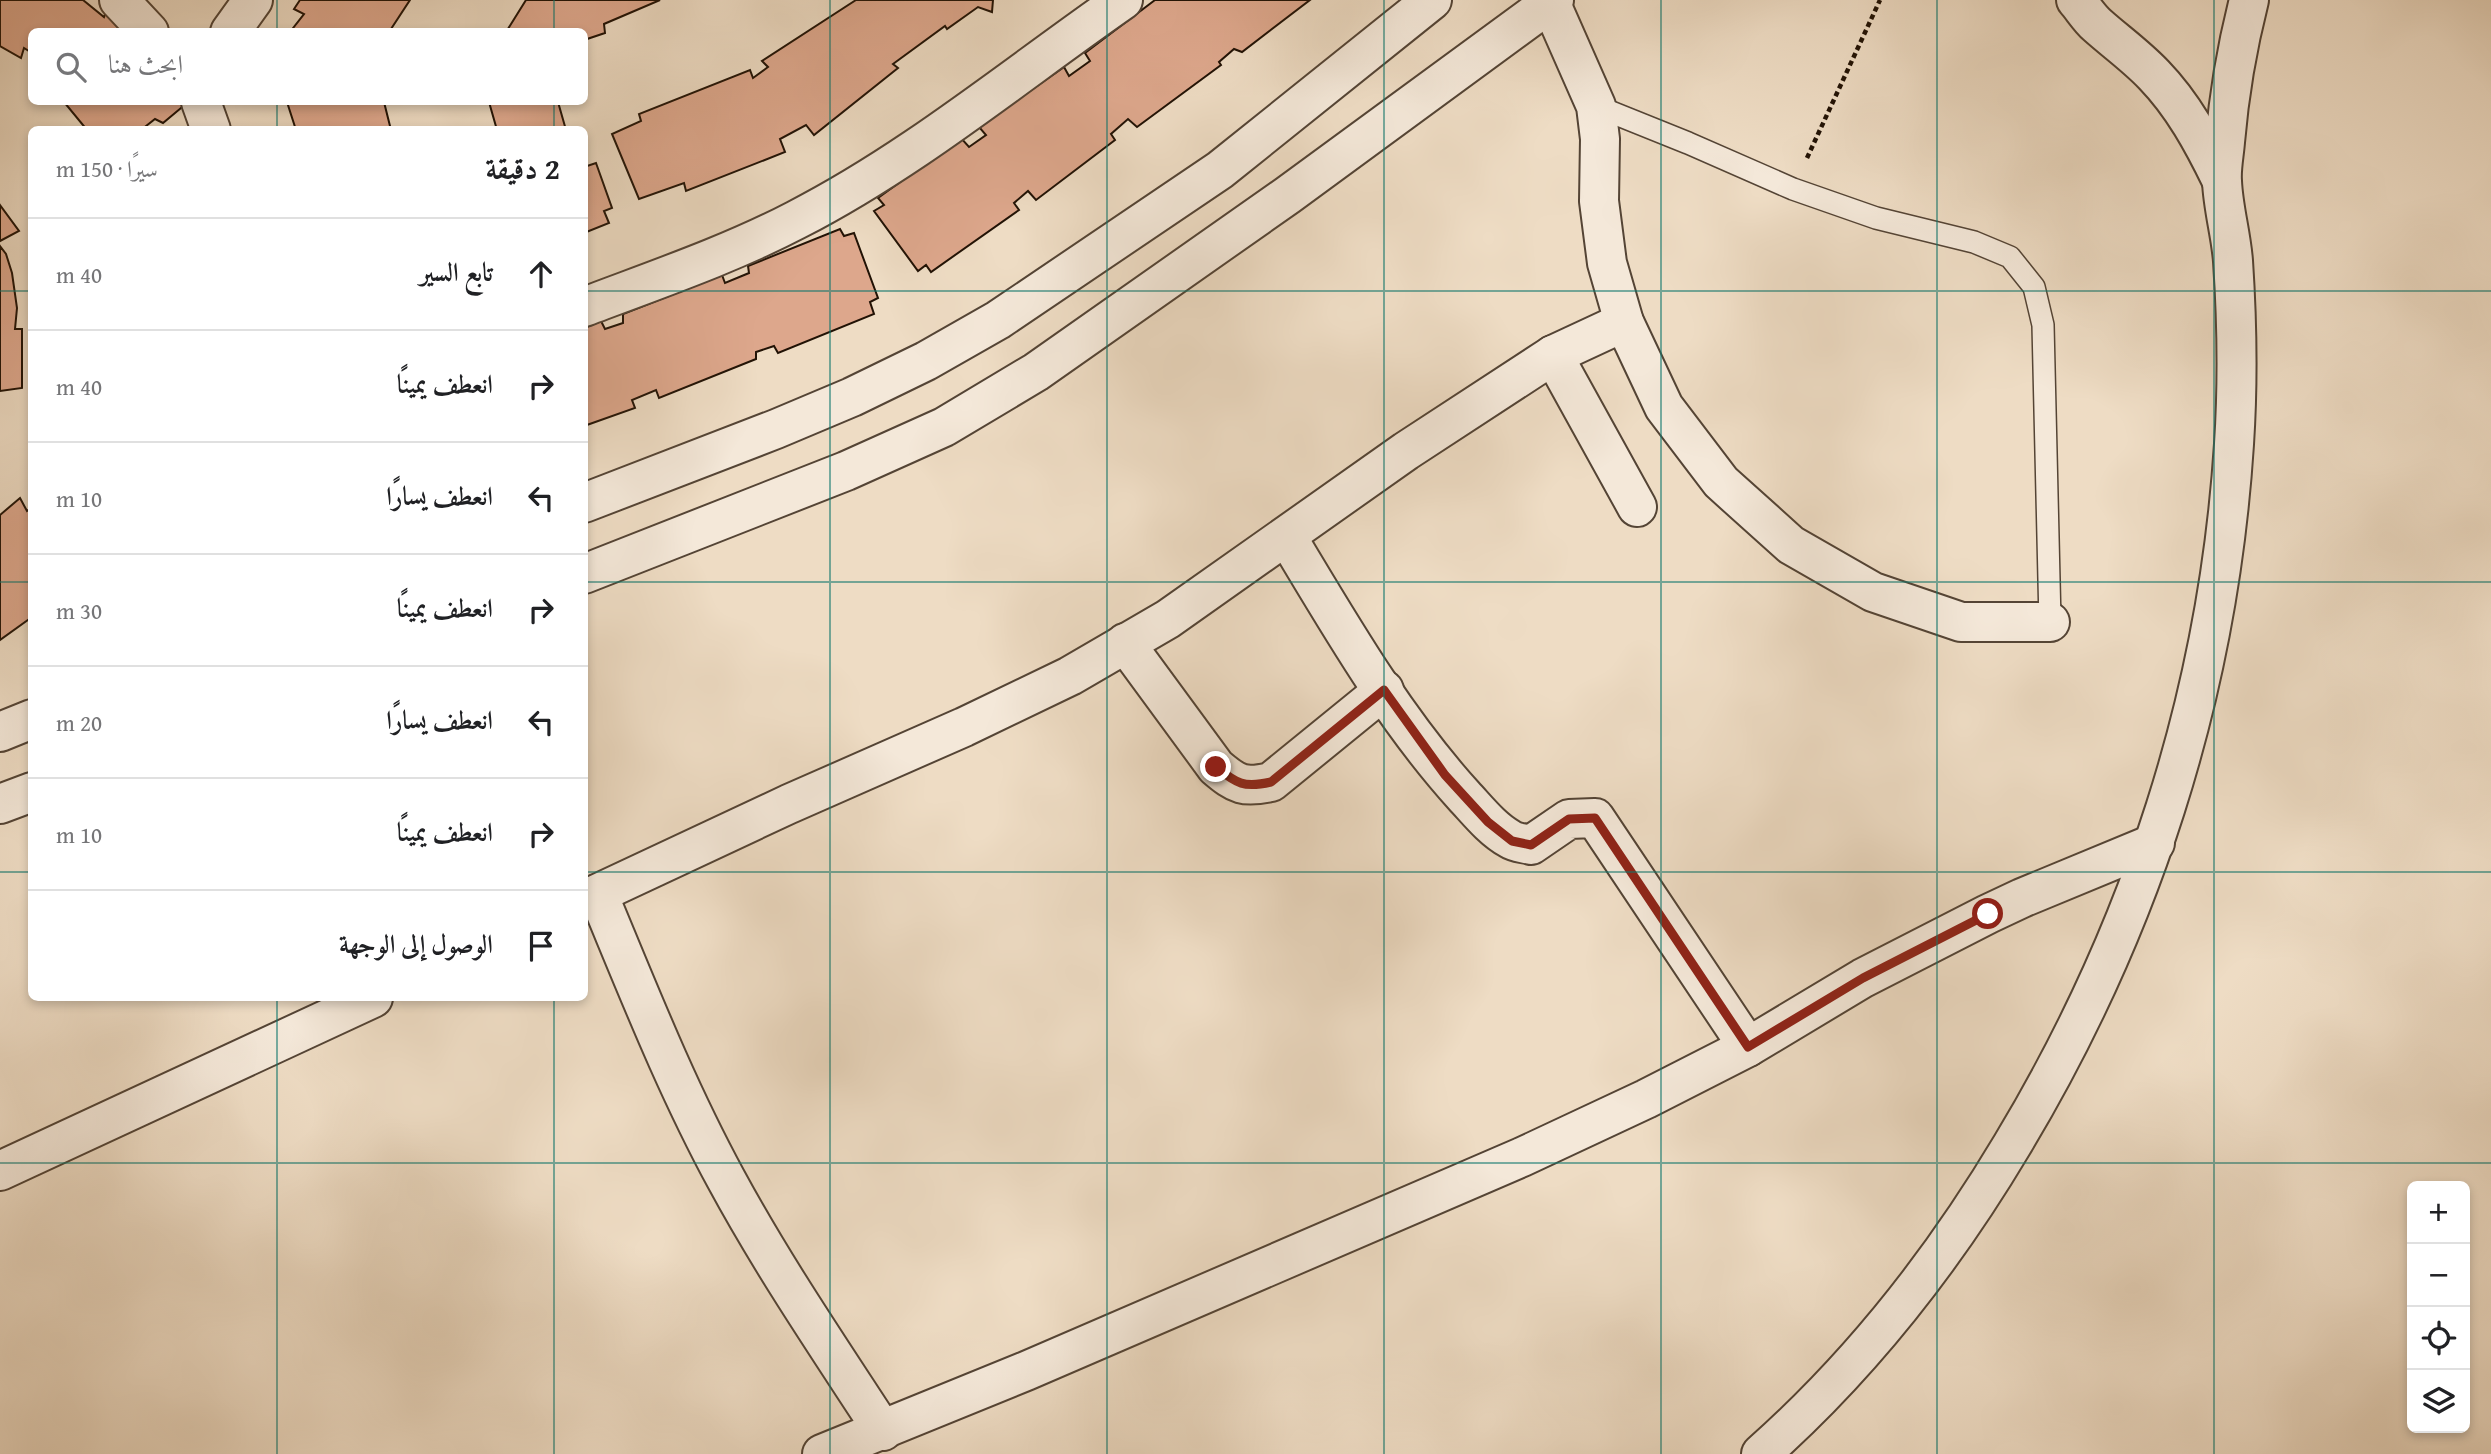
<!DOCTYPE html>
<html lang="ar">
<head>
<meta charset="utf-8">
<style>
	:root { --surface:#fff; --page:#f2f2f2; --text:#202124; --muted:#757577; --line:#e0e0e0 }
	body { margin:0; font-family:"Gentium Book Plus",Amiri,serif; background:var(--page); color:var(--text); direction:rtl }
	.controls { position:absolute; right:21px; bottom:21px; display:grid; overflow:hidden; border-radius:10px; box-shadow:0 4px 10px #0003 }
	.controls button { width:63px; height:63px; display:grid; place-items:center; padding:0; border:0; border-bottom:2px solid var(--line); background:var(--surface); color:var(--text); font:35px sans-serif }
	.stop { position:absolute; width:21px; height:21px; margin:-16px; border:5px solid #8f2418; border-radius:50%; background:#fff }
	.stop.end { background:#8f2418; border-color:#fff; box-shadow:0 2px 7px #0008 }
	.list { margin:0; padding:0; list-style:none }
	h2 { display:flex; justify-content:space-between; align-items:center; height:91px; margin:0; padding:0 28px; font-size:30px }
	h2 small { font-size:23px; font-weight:400; color:var(--muted) }
	.list li { display:grid; grid-template-columns:46px 1fr auto; gap:21px; align-items:center; box-sizing:border-box; height:112px; padding:0 28px; border-top:2px solid var(--line) }
	.list b { display:block; font-size:26px; white-space:nowrap }
	.list em { font-size:23px; font-style:normal; color:var(--muted) }
	.icon { flex:none; width:38px; height:38px; fill:none; stroke:currentColor; stroke-width:2; stroke-linecap:round; stroke-linejoin:round }
	.map { position:relative; flex:none; width:2491px; height:1454px; overflow:hidden; direction:ltr }
	.search { position:absolute; background:var(--surface); box-shadow:0 4px 10px #0003; left:28px; top:28px; width:560px; height:77px; display:flex; align-items:center; gap:18px; box-sizing:border-box; padding:0 24px; border-radius:10px; color:var(--muted); font-size:26px }
	.panel { position:absolute; background:var(--surface); box-shadow:0 4px 10px #0003; left:28px; top:126px; width:560px; height:875px; border-radius:10px; direction:rtl }
	.map>svg:first-child { display:block }
	.building { fill:#dda78c; stroke:#211205; stroke-width:2 }
	.lines { fill:none; stroke-linecap:round; stroke-linejoin:round }
	.service-casing { stroke:#544435; stroke-width:24 }
	.minor-casing { stroke:#544435; stroke-width:42 }
	.tertiary-casing { stroke:#544435; stroke-width:42 }
	.path { stroke:#211205; stroke-width:4.5; stroke-dasharray:5 3.5; stroke-linecap:butt }
	.service { stroke:#f4e8d9; stroke-width:21 }
	.minor { stroke:#f4e8d9; stroke-width:38 }
	.tertiary { stroke:#f4e8d9; stroke-width:38 }
	.route { stroke:#8f2418; stroke-width:9 }
	.grid { fill:none; stroke:#0f766e; stroke-width:2; stroke-opacity:0.55 }
</style>
</head>
<body>
<div class="map">
<svg width="2491" height="1454" viewBox="0 0 2491 1454">
	<rect width="100%" height="100%" fill="#eedcc4"/>
	<filter id="stains"><feTurbulence type="fractalNoise" baseFrequency=".00286" numOctaves="4"/><feColorMatrix values="0 0 0 0 .2 0 0 0 0 .09 0 0 0 0 .02 0 0 0 .5 -.17"/></filter>
	<radialGradient id="worn" r=".72"><stop offset=".6" stop-color="#630" stop-opacity="0"/><stop offset="1" stop-color="#630" stop-opacity=".3"/></radialGradient>
	<g class="building">
		<polygon points="0,0 83,0 104,17 108,6 134,32 32,32 32,53 24,48 21,58 0,46"/>
		<polygon points="300,0 410,0 389,32 290,32 304,14 294,9"/>
		<polygon points="526,0 660,0 604,24 605,33 584,40 584,32 506,32"/>
		<polygon points="856,0 993,0 992,12 978,7 947,29 945,26 893,64 898,68 814,135 806,125 780,139 785,152 686,191 684,183 639,199 612,134 641,121 639,114 750,70 753,78 768,67 762,61"/>
		<polygon points="1155,0 1310,0 1242,52 1234,49 1219,62 1221,65 1137,127 1128,119 1111,134 1115,140 1036,200 1028,191 1014,203 1019,210 931,272 926,265 918,271 874,211 884,205 878,198 961,138 969,147 986,135 979,127 1064,67 1069,76 1090,61 1085,53"/>
		<polygon points="64,102 186,102 187,103 163,123 155,119 141,130 87,130"/>
		<polygon points="287,102 384,102 391,130 296,130"/>
		<polygon points="489,102 558,102 566,130 497,130"/>
		<polygon points="596,163 612,208 604,211 609,223 584,233 584,167"/>
		<polygon points="0,205 19,231 0,241"/>
		<polygon points="840,229 844,236 854,233 878,298 870,302 874,314 778,353 774,346 756,352 756,359 659,398 656,390 632,400 635,408 584,426 584,328 601,321 605,329 623,323 623,314 722,275 725,283 749,273 748,266"/>
		<polygon points="0,246 6,254 12,273 17,308 15,329 22,329 22,388 0,391"/>
		<polygon points="20,498 27,511 32,507 32,617 0,640 0,515"/>
	</g>
	<g class="lines">
		<defs>
			<polyline id="service" points="1596,106 1688,143 1793,189 1876,218 1974,242 2010,257 2034,287 2043,325 2050,622"/>
			<g id="minor">
				<polyline points="119,0 149,32"/>
				<polyline points="1551,4 1596,106 1600,139 1599,201 1607,263 1624,322 1664,407 1721,482 1791,545 1873,592 1961,622 2050,622"/>
				<polyline points="230,32 253,0"/>
				<polyline points="201,102 211,130"/>
				<path d="M 584,307 C 655,280 729,255 796,220 C 913,160 1015,75 1123,0"/>
				<polyline points="1553,355 1637,507"/>
				<path d="M 1287,537 C 1340,625 1394,719 1464,796 C 1478,811 1492,829 1510,839 C 1516,843 1524,843 1531,845 L 1569,819 L 1595,818 L 1748,1047"/>
				<path d="M 1125,643 L 1216,767 C 1237,785 1244,788 1271,782 L 1384,690"/>
				<path d="M 598,894 C 638,990 676,1087 726,1179 C 773,1266 829,1348 883,1431"/>
				<polyline points="584,900 789,804 964,727 1070,676 1168,619 1406,451 1553,355 1624,322"/>
				<polyline points="0,1171 373,998"/>
				<polyline points="822,1454 1026,1371 1522,1157 1646,1099 1748,1047 1863,978 1988,914 2022,898 2155,843"/>
			</g>
			<g id="tertiary">
				<path d="M 2076,0 C 2083,8 2089,18 2097,25 C 2116,42 2136,56 2154,75 C 2183,105 2203,142 2221,179"/>
				<polyline points="584,503 776,429 852,397 926,361 998,320 1220,170 1432,0"/>
				<polyline points="584,574 846,471 944,427 1036,372 1288,195 1554,0"/>
				<polyline points="0,732 32,719"/>
				<polyline points="0,804 32,792"/>
				<path d="M 1761,1454 C 1860,1366 1944,1259 2012,1145 C 2141,931 2218,694 2234,444 C 2238,383 2237,321 2233,261 C 2231,234 2223,208 2222,181 C 2221,168 2224,155 2225,142 C 2229,94 2237,47 2249,0"/>
			</g>
		</defs>
		<use href="#service" class="service-casing"/>
		<use href="#minor" class="minor-casing"/>
		<use href="#tertiary" class="tertiary-casing"/>
		<polyline class="path" points="1807,158 1880,0"/>
		<use href="#service" class="service"/>
		<use href="#minor" class="minor"/>
		<use href="#tertiary" class="tertiary"/>
	</g>
	<g class="lines">
		<path class="route" d="M 1216,767 C 1237,784 1244,788 1271,782 L 1384,690 L 1445,775 L 1488,822 L 1512,841 L 1531,845 L 1569,819 L 1595,818 L 1748,1047 L 1863,978 L 1988,914"/>
	</g>
	<path class="grid" d="M 277,0 L 277,32M 554,0 L 554,32M 830,0 L 830,1454M 1107,0 L 1107,1454M 1384,0 L 1384,1454M 1661,0 L 1661,1454M 1937,0 L 1937,1454M 2214,0 L 2214,1454M 277,102 L 277,130M 554,102 L 554,130M 0,291 L 32,291M 584,291 L 2491,291M 0,582 L 32,582M 584,582 L 2491,582M 0,872 L 32,872M 584,872 L 2491,872M 277,998 L 277,1454M 554,998 L 554,1454M 0,1163 L 2491,1163"/>
	<rect width="100%" height="100%" filter="url(#stains)"/>
	<rect width="100%" height="100%" fill="url(#worn)"/>
</svg>
<div class="controls">
<button>+</button>
<button>−</button>
<button><svg class="icon" aria-label="locate" viewBox="0 0 24 24"><circle cx="12" cy="12" r="6"/><path d="M12 2v4M12 18v4M2 12h4M18 12h4"/></svg></button>
<button><svg class="icon" aria-label="layers" viewBox="0 0 24 24"><path d="M12 4l9 5-9 5-9-5zM3 14l9 5 9-5"/></svg></button>
</div>
<div class="stop" style="left:1988px;top:914px"></div>
<div class="stop end" style="left:1216px;top:767px"></div>
<div class="search"><svg class="icon" aria-label="search" viewBox="0 0 24 24"><circle cx="10" cy="10" r="6"/><path d="M15 15l6 6"/></svg>ابحث هنا</div>
<section class="panel">
<h2>2 دقيقة<small>سيرًا · 150 m</small></h2>
<ul class="list">
<li><svg class="icon" aria-label="ahead" viewBox="0 0 24 24"><path d="M12 20V5M6 11l6-6 6 6"/></svg><div><b>تابع السير</b></div><em>40 m</em></li>
<li><svg class="icon" aria-label="right" viewBox="0 0 24 24"><path d="M7 20v-9h11M14 6l5 5-5 5"/></svg><div><b>انعطف يمينًا</b></div><em>40 m</em></li>
<li><svg class="icon" aria-label="left" viewBox="0 0 24 24"><path d="M17 20v-9H6M10 6l-5 5 5 5"/></svg><div><b>انعطف يسارًا</b></div><em>10 m</em></li>
<li><svg class="icon" aria-label="right" viewBox="0 0 24 24"><path d="M7 20v-9h11M14 6l5 5-5 5"/></svg><div><b>انعطف يمينًا</b></div><em>30 m</em></li>
<li><svg class="icon" aria-label="left" viewBox="0 0 24 24"><path d="M17 20v-9H6M10 6l-5 5 5 5"/></svg><div><b>انعطف يسارًا</b></div><em>20 m</em></li>
<li><svg class="icon" aria-label="right" viewBox="0 0 24 24"><path d="M7 20v-9h11M14 6l5 5-5 5"/></svg><div><b>انعطف يمينًا</b></div><em>10 m</em></li>
<li><svg class="icon" aria-label="arrive" viewBox="0 0 24 24"><path d="M6 21V4h12l-3 4 3 4H6"/></svg><div><b>الوصول إلى الوجهة</b></div></li>
</ul>
</section>
</div>
</body>
</html>
